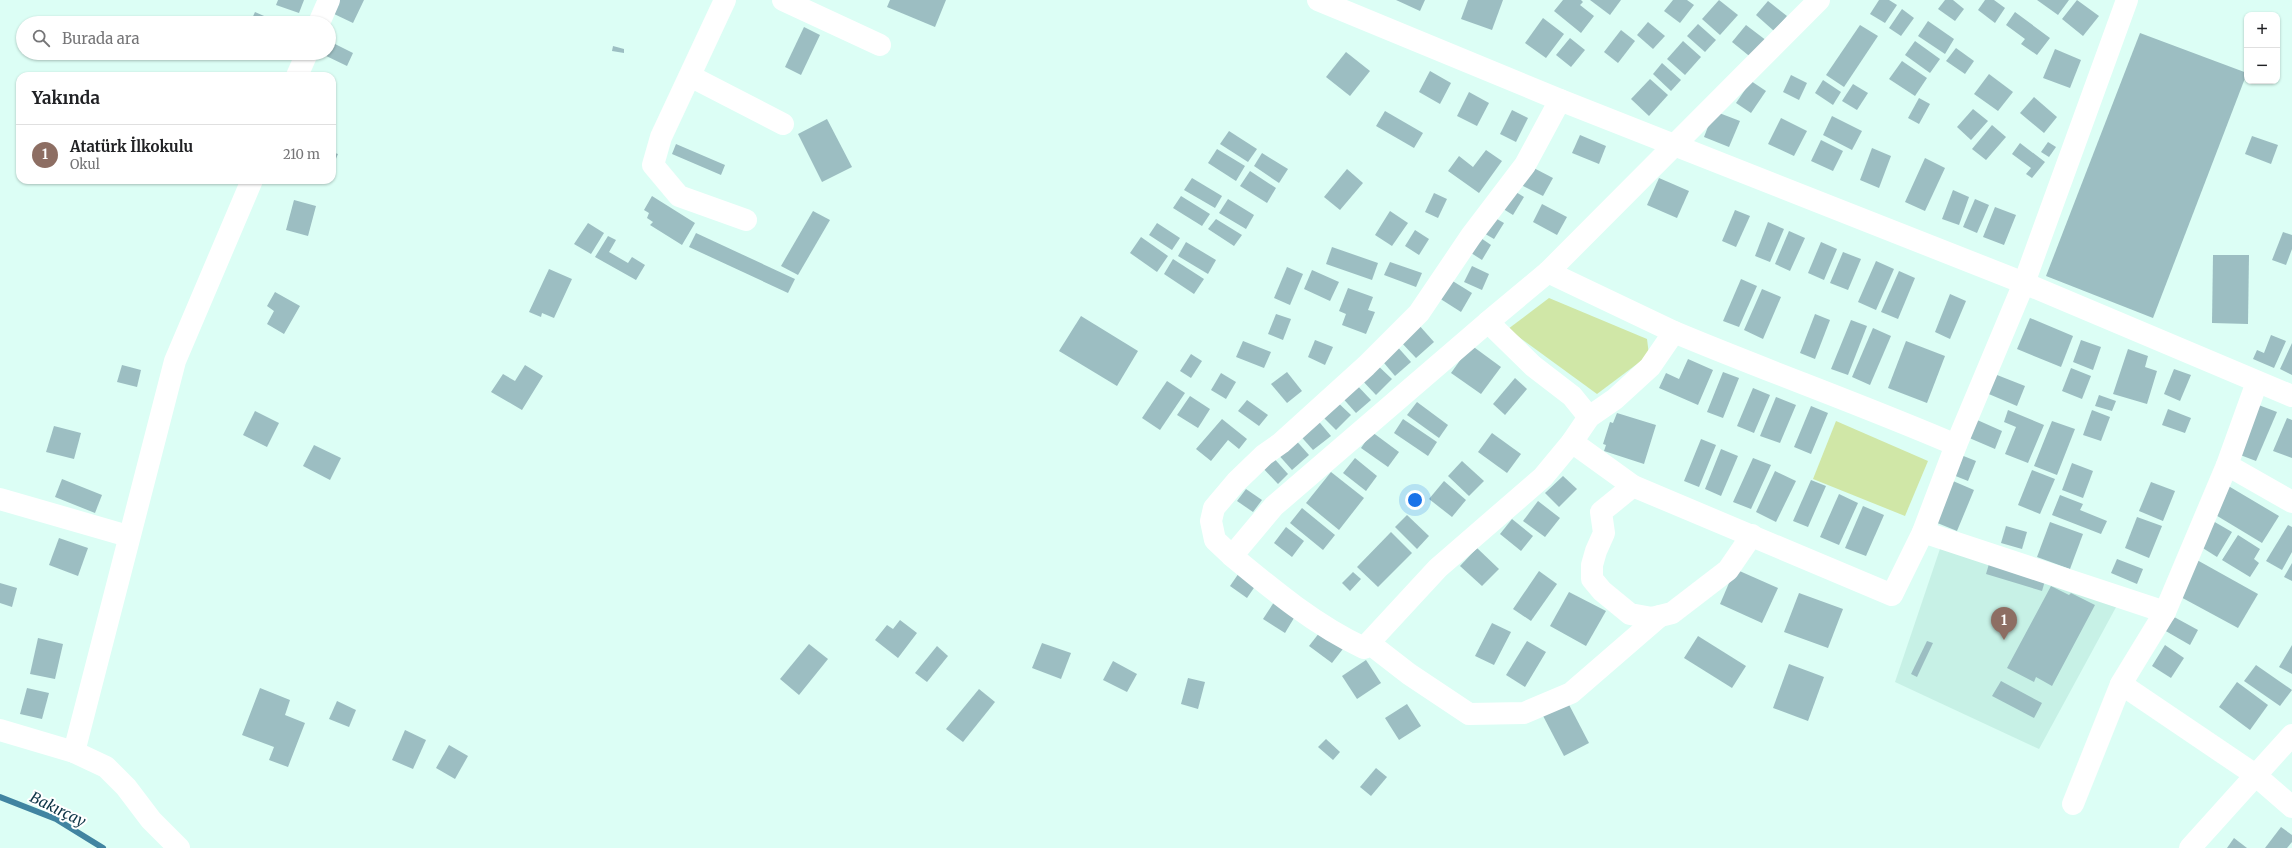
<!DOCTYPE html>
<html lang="tr">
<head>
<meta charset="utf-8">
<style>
	:root { --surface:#fff; --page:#f6f6f6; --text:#202124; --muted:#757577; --line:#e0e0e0; --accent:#db2777 }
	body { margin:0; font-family:Merriweather,serif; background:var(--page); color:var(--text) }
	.controls { position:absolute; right:12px; top:12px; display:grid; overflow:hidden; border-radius:8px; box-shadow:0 1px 3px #0004 }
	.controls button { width:36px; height:36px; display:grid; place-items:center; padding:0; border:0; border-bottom:1px solid var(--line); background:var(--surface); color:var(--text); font:20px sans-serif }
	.you { position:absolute; left:1415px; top:500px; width:14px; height:14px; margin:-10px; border:3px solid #fff; border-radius:50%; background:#1a73e8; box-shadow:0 0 0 6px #1a73e833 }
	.badge { display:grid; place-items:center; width:26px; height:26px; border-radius:50%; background:var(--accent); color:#fff; font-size:13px; font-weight:700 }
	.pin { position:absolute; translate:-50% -33px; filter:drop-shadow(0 1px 2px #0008) }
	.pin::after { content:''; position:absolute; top:21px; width:14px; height:12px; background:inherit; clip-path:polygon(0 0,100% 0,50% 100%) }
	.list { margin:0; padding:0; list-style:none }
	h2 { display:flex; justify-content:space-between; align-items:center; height:52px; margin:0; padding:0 16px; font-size:17px }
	h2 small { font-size:13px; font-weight:400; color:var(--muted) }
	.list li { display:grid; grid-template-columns:26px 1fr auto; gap:12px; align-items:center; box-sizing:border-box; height:60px; padding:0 16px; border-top:1px solid var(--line) }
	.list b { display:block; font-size:15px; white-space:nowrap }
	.list p { margin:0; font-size:13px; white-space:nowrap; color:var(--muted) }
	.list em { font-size:13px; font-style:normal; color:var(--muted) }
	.icon { flex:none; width:22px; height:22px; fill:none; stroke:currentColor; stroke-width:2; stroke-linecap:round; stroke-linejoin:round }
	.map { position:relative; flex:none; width:2292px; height:848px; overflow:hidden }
	.search { position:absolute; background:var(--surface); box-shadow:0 1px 3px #0004; left:16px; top:16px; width:320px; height:44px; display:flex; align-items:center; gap:10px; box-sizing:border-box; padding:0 14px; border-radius:22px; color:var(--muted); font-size:15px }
	.panel { position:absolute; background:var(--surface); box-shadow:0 1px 3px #0004; left:16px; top:72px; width:320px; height:112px; border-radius:12px }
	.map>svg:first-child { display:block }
	.built { fill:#c7f1e6 }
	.green { fill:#d0e7a7 }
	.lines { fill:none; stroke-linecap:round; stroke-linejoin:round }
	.stream { stroke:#4184a1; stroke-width:6 }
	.building { fill:#9cbec2 }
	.minor { stroke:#fff; stroke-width:22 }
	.major { stroke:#fff; stroke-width:22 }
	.labels { text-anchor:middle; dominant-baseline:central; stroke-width:4; stroke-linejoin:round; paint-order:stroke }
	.water-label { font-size:15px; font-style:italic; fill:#0d3547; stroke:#fff }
</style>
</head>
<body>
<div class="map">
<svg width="2292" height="848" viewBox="0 0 2292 848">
	<rect width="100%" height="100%" fill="#dcfef5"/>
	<polygon class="built" points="1944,537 2121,598 2039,749 1895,682"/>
	<g class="green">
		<polygon points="1549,298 1647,339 1649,355 1597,394 1508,329"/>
		<polygon points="1836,421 1928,461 1905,516 1813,479"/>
	</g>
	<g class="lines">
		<polyline class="stream" points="0,797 56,819 103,848"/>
	</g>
	<g class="building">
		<polygon points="278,0 304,0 299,13 276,5"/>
		<polygon points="338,0 364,0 353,23 332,13"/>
		<polygon points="890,0 946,0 935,27 887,7"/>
		<polygon points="1396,0 1425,0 1420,11"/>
		<polygon points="1468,0 1503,0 1492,30 1461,19"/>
		<polygon points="1563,0 1581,0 1583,2 1580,5 1594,16 1581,33 1554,11"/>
		<polygon points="1590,0 1621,0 1610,15"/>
		<polygon points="1673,0 1687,0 1694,5 1680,23 1664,11"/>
		<polygon points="1719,0 1738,15 1720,35 1702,19"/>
		<polygon points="1879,0 1889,0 1897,5 1885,23 1870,14"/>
		<polygon points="1945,0 1953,0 1964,9 1955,21 1938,9"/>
		<polygon points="1985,0 1994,0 2005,8 1995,23 1978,10"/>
		<polygon points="2037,0 2069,0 2058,15"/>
		<polygon points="2077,0 2099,16 2083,36 2062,19"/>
		<polygon points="1768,1 1787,16 1774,31 1756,15"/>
		<polygon points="1902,9 1914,18 1901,36 1889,28"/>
		<polygon points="255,12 280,23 250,23"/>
		<polygon points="2015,12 2050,38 2037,55 2021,44 2025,39 2006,25"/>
		<polygon points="1543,18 1564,34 1546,58 1525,43"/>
		<polygon points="1928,21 1954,39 1945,54 1918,36"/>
		<polygon points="1648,22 1665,36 1653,49 1637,35"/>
		<polygon points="1698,24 1716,40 1705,52 1687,36"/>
		<polygon points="1746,25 1767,41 1753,59 1732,42"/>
		<polygon points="1860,25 1878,36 1844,87 1826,75"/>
		<polygon points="804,27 820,35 801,75 785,67"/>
		<polygon points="1621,30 1635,41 1618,63 1604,52"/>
		<polygon points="2140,33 2247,73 2153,318 2046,276"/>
		<polygon points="1570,38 1585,50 1571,67 1556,55"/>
		<polygon points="329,41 353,53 347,66 320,53 329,53"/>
		<polygon points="1683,41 1701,57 1685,75 1667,59"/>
		<polygon points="1915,41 1940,59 1930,73 1905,55"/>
		<polygon points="613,46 624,49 624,53 612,51"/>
		<polygon points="1956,48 1974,61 1965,74 1946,61"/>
		<polygon points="2055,49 2081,60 2070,88 2043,78"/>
		<polygon points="1346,52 1370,71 1350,96 1326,77"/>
		<polygon points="1902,61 1927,78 1915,96 1889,79"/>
		<polygon points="1662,63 1681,80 1671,91 1653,74"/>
		<polygon points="1430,71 1451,83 1440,104 1419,92"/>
		<polygon points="1989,74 2013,92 1998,111 1974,94"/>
		<polygon points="1791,75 1807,83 1799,100 1783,92"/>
		<polygon points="1650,79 1668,95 1649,116 1631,99"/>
		<polygon points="1823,80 1841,92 1833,105 1815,93"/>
		<polygon points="1751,81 1766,91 1751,113 1736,103"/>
		<polygon points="1853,84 1868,93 1857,110 1842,101"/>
		<polygon points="1469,92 1489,103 1477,126 1457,116"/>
		<polygon points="2034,97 2057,117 2044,133 2020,113"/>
		<polygon points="1919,98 1930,104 1919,124 1908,118"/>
		<polygon points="1973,109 1988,121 1971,140 1957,127"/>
		<polygon points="1512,110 1528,118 1516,142 1500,134"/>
		<polygon points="1385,111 1423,133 1414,148 1376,126"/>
		<polygon points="1714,111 1740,121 1729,147 1704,137"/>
		<polygon points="1832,116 1862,131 1852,150 1823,135"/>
		<polygon points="1781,118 1807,131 1794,156 1768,144"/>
		<polygon points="827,119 852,167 822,182 798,134"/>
		<polygon points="1992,125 2006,137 1986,160 1972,149"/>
		<polygon points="1229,131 1257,149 1248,162 1220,144"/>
		<polygon points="1580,135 1606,146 1599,164 1572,153"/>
		<polygon points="2252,136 2278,145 2271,164 2245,154"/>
		<polygon points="1821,140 1843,151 1833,171 1811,161"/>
		<polygon points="2048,142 2056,147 2049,157 2041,152"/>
		<polygon points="2020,143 2045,162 2032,178 2026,174 2031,168 2012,154"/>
		<polygon points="676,144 725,165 721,175 672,154"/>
		<polygon points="1872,148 1891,156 1879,188 1860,180"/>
		<polygon points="1217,149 1245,166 1236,181 1208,163"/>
		<polygon points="1486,150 1502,161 1479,193 1448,171 1459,156 1473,167"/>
		<polygon points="332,152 338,154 332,168"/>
		<polygon points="1262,153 1288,169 1279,183 1254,166"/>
		<polygon points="1925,158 1945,168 1925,211 1905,202"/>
		<polygon points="1528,165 1553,178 1543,196 1519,184"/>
		<polygon points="1347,169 1363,183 1340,210 1324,197"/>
		<polygon points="1250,171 1276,188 1267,203 1240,186"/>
		<polygon points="1192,178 1222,196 1215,208 1184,190"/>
		<polygon points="1659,178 1689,191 1677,218 1647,205"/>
		<polygon points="1511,189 1524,197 1513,215 1500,207"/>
		<polygon points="1953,190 1969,197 1959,225 1942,219"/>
		<polygon points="1434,193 1447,199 1438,218 1425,212"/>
		<polygon points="652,196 695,223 682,245 650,225 653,222 647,218 649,213 644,210"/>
		<polygon points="1181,196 1210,214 1202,226 1173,208"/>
		<polygon points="1228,199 1254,215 1246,229 1219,213"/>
		<polygon points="1975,199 1989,205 1977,233 1963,227"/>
		<polygon points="294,200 316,206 308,236 286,230"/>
		<polygon points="1542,204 1567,217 1557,235 1533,222"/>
		<polygon points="1995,207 2016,215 2004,245 1983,237"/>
		<polygon points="1735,210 1750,216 1736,247 1722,241"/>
		<polygon points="813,211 830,220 798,275 781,266"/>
		<polygon points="1390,211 1408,223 1392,246 1375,235"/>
		<polygon points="1490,215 1504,223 1494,239 1480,231"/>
		<polygon points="1216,219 1242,235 1234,246 1208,229"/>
		<polygon points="1768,222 1784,229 1770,262 1755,256"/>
		<polygon points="588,223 604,233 591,254 574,244"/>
		<polygon points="1157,223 1180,238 1172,250 1149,235"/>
		<polygon points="1415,230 1429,239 1419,255 1405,246"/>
		<polygon points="1789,231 1805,238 1790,271 1775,264"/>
		<polygon points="2283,232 2292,235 2292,249 2286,265 2272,260"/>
		<polygon points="696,233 795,279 788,293 689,247"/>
		<polygon points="608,236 616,240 609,252 628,263 632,257 645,265 636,280 595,257"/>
		<polygon points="1478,236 1491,245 1482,260 1468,251"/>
		<polygon points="1141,237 1168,256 1157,272 1130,253"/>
		<polygon points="1186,242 1216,260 1208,274 1178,256"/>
		<polygon points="1821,242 1837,249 1824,280 1808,273"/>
		<polygon points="1332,247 1378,263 1372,280 1326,264"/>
		<polygon points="1843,252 1861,259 1848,290 1830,283"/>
		<polygon points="2213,255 2249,255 2248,324 2212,323"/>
		<polygon points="1173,259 1204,279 1194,294 1164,274"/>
		<polygon points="1876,261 1894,269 1876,310 1858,302"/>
		<polygon points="1390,262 1422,273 1416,287 1384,275"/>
		<polygon points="1472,266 1489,274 1482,290 1464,282"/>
		<polygon points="1287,267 1303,274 1290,305 1274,298"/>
		<polygon points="549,269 572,279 554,318 542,313 541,317 529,312"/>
		<polygon points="1312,270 1339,282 1330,301 1304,289"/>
		<polygon points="1899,271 1915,278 1898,319 1881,312"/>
		<polygon points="1741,279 1757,286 1739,327 1723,321"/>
		<polygon points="1451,280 1472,293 1461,312 1439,298"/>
		<polygon points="1348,288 1373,297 1368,310 1375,312 1366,334 1342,325 1346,314 1339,311"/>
		<polygon points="1762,289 1781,297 1763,339 1744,330"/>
		<polygon points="275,292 300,306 284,334 267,324 274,311 267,306"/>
		<polygon points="1950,294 1966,301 1950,339 1935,332"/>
		<polygon points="1276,314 1291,319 1283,340 1268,334"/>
		<polygon points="1815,314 1830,320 1815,359 1800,353"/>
		<polygon points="1081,316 1138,351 1117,386 1059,351"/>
		<polygon points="2030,318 2073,336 2061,367 2017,349"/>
		<polygon points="1851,320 1867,326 1848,375 1831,369"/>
		<polygon points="1418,324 1434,342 1416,358 1399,340"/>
		<polygon points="1873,328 1891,336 1870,385 1852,377"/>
		<polygon points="2271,335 2286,341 2274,368 2253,359 2257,350 2264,353"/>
		<polygon points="1315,340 1333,347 1325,365 1308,357"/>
		<polygon points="2081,340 2101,347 2093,370 2073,362"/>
		<polygon points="1243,341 1271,352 1264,368 1236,357"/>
		<polygon points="1906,341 1945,356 1927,403 1888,388"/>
		<polygon points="2292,343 2292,375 2280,369"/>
		<polygon points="1395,344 1411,362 1395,376 1379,357"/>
		<polygon points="1471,345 1501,367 1481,394 1451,373"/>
		<polygon points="2128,349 2148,356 2145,367 2157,371 2147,404 2113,394"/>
		<polygon points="1191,354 1202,361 1191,378 1180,371"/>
		<polygon points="1688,359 1713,370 1698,405 1659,388 1666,373 1679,379"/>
		<polygon points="1374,362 1392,379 1376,395 1359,377"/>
		<polygon points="122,365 141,370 137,387 117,382"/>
		<polygon points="525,365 543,376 522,410 491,392 503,374 515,381"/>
		<polygon points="2071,368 2091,376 2082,399 2062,391"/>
		<polygon points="2174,369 2191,375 2180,401 2164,394"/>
		<polygon points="1287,372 1302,391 1287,403 1271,384"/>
		<polygon points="1723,372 1739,378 1723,418 1707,412"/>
		<polygon points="1221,373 1236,382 1226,399 1211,390"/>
		<polygon points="1992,373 2025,386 2017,406 1984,392"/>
		<polygon points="1515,378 1527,389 1505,415 1493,404"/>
		<polygon points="1167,381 1185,393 1160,430 1142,418"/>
		<polygon points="1353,381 1371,400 1356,413 1339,394"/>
		<polygon points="1753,388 1770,395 1754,433 1737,426"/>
		<polygon points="2099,395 2116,401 2112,411 2095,406"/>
		<polygon points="1190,396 1210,409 1198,428 1177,415"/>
		<polygon points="1776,397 1796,405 1780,443 1760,436"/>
		<polygon points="1333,398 1351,415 1336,430 1318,412"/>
		<polygon points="1247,400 1268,415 1259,426 1238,411"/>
		<polygon points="1417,402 1448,425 1439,438 1407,415"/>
		<polygon points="2256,404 2277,412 2256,461 2235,453"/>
		<polygon points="1811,406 1828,413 1811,454 1794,447"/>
		<polygon points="2168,409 2191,418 2185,433 2162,425"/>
		<polygon points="2008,410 2044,425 2028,463 2005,454 2016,427 2004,422"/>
		<polygon points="2092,410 2110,417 2101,441 2083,435"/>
		<polygon points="255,411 279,423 267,447 243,435"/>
		<polygon points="1617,413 1656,425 1644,464 1604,451 1606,445 1603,444 1610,422 1613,423"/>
		<polygon points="1315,417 1331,436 1313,450 1297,432"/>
		<polygon points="2287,418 2292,420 2292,458 2273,451"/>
		<polygon points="1222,419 1247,439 1239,449 1228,440 1211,461 1196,449"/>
		<polygon points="1403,419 1437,442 1428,456 1394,433"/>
		<polygon points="1975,419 2002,431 1995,449 1967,437"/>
		<polygon points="2052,421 2075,429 2057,475 2034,466"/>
		<polygon points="54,426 81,433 74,459 46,452"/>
		<polygon points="1372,432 1399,452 1388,467 1361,448"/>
		<polygon points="1492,433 1521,454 1507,473 1478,452"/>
		<polygon points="1293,437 1309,455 1292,470 1276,452"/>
		<polygon points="1701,439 1716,445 1699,487 1684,481"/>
		<polygon points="314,445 341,458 330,480 303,466"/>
		<polygon points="1721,449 1738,456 1721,496 1705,489"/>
		<polygon points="1956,453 1976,461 1968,481 1948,473"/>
		<polygon points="1271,455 1288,474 1278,484 1260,465"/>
		<polygon points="1355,458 1377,476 1366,491 1343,473"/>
		<polygon points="1753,458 1771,465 1751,509 1733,502"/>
		<polygon points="1462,461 1484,481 1469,496 1448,476"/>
		<polygon points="2072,463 2093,471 2083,498 2062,490"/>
		<polygon points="2032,470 2055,479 2040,514 2018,505"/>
		<polygon points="1775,471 1796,481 1776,522 1756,512"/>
		<polygon points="1331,472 1364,498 1339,530 1306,503"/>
		<polygon points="1563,476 1577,489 1559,507 1545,493"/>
		<polygon points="1946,478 1974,490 1957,531 1930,520"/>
		<polygon points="62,479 102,495 95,513 55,497"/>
		<polygon points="1811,480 1826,486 1808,527 1793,521"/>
		<polygon points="1444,481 1466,500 1452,517 1429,499"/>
		<polygon points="2151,482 2175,491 2163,521 2139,511"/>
		<polygon points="2225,484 2279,516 2262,543 2214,514"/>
		<polygon points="1246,489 1262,500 1253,512 1237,501"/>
		<polygon points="1839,494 1858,503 1839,545 1820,537"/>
		<polygon points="2060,495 2083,504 2080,510 2107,521 2101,534 2052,515"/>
		<polygon points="1538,501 1560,518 1545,537 1523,521"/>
		<polygon points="1863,506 1884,515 1866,556 1845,548"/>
		<polygon points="1302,508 1335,535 1323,550 1290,523"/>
		<polygon points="1407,515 1429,536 1417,549 1395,527"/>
		<polygon points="2137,517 2162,526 2149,558 2125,548"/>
		<polygon points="1512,519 1533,536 1521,551 1500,534"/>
		<polygon points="2213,521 2232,532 2217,557 2198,545"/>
		<polygon points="2050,522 2083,534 2070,569 2037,557"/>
		<polygon points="2288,525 2292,527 2292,552 2282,570 2266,561"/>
		<polygon points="2006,526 2027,532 2022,549 2001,543"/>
		<polygon points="1286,527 1304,541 1292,557 1274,543"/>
		<polygon points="1391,532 1412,553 1378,587 1357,567"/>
		<polygon points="2238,535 2260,549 2254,559 2259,563 2250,577 2222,560"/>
		<polygon points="59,538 88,548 78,576 49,565"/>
		<polygon points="1477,548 1499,569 1482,586 1460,566"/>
		<polygon points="1991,557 2047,574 2042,591 1986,574"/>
		<polygon points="2117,559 2143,569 2137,584 2111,573"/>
		<polygon points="2197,560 2258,594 2238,628 2177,595"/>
		<polygon points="2292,563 2292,581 2284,577"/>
		<polygon points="1735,569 1778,588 1762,623 1720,604"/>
		<polygon points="1241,570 1258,582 1247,598 1230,586"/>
		<polygon points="1539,571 1557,584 1531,621 1513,609"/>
		<polygon points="1353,572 1361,579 1350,591 1342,583"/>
		<polygon points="0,583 17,588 12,607 0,603"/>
		<polygon points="2051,586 2069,595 2071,593 2095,605 2052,686 2036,677 2034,682 2007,668"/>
		<polygon points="1569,592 1606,611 1586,646 1550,626"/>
		<polygon points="1799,593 1843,609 1828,648 1784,632"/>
		<polygon points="1276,599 1297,613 1285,633 1263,619"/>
		<polygon points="2165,612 2198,630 2190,645 2157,626"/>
		<polygon points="900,620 917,633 898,658 875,640 887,625 893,629"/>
		<polygon points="1492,623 1511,632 1494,665 1475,656"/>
		<polygon points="1323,628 1346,645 1332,663 1309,646"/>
		<polygon points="1698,636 1746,666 1732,688 1684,658"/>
		<polygon points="38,638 63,644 55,679 30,674"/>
		<polygon points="1527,641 1546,652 1525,687 1506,675"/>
		<polygon points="1927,641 1933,643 1917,677 1911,674"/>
		<polygon points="1042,643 1071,653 1061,679 1032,668"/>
		<polygon points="809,644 828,659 799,695 780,679"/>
		<polygon points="2165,645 2184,658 2171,678 2152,666"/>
		<polygon points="2292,645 2292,674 2279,667"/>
		<polygon points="937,646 948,656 927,682 915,673"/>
		<polygon points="1366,660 1381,683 1357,699 1342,676"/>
		<polygon points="1113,661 1137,674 1127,692 1103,680"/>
		<polygon points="1789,664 1824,677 1808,721 1773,708"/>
		<polygon points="2256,665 2292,690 2280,706 2244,681"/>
		<polygon points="1188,678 1205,682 1198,709 1181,704"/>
		<polygon points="2001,681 2042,703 2034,718 1992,696"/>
		<polygon points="2237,682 2268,705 2250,730 2219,707"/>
		<polygon points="27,688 49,693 42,719 20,714"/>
		<polygon points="260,688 290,700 285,715 305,723 288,767 269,760 274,747 242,735"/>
		<polygon points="979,689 995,702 963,742 946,729"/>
		<polygon points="1566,699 1589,743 1564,756 1541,712"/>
		<polygon points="337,701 356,710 349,727 329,719"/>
		<polygon points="1407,704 1421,726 1399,740 1385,718"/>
		<polygon points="405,730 426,740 413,769 392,760"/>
		<polygon points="1326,739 1340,752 1333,760 1318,747"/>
		<polygon points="449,745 468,756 455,779 436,768"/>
		<polygon points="1376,768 1387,777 1371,796 1360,787"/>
		<polygon points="2281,827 2292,835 2292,842 2287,848 2265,848"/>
		<polygon points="2234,838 2247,848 2227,848"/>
	</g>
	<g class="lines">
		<g class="minor">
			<polyline points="725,0 661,137 653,165 679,196 746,220"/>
			<polyline points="783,0 880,45"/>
			<polyline points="2127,0 2024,283 1956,445 1923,532 2165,612"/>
			<polyline points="319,23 329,0"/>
			<polyline points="297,76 307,53"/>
			<polyline points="690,76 783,124"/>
			<polyline points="1548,272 1488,322 1533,366 1572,396 1589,417"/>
			<path d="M 1488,322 L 1274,506 L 1232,556 C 1273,590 1315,625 1364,648 L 1438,568 L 1543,477 L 1572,442"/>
			<polyline points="1674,332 1548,272 1819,0"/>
			<polyline points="2257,382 2227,465 2292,502"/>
			<polyline points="2227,465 2165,612 2121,684 2254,774"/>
			<polyline points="1633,486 1601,512 1604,533 1596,551 1592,565 1592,579 1602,591 1630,614 1652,618 1672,613 1728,570 1752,535"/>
			<polyline points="0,499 128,536"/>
			<path d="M 1923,532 L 1892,595 L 1633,486 L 1572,442 L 1589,417 L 1615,399 L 1650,367 L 1674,332 C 1767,371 1863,405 1956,445"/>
			<polyline points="1232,556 1215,540 1211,521 1214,508 1236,482 1264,455 1281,443 1366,366 1419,313 1471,236 1525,165 1560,100"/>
			<polyline points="1369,643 1409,674 1469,714 1524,713 1571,693 1660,616"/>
			<polyline points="0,730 74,752 106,767 126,787 151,820 179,848"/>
			<polyline points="74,752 175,361 252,180"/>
			<polyline points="2073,804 2121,684"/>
		</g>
		<g class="major">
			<polyline points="1318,0 1560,100 2024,283 2292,396"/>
			<polyline points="2254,774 2292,807"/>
			<polyline points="2190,848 2292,735"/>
		</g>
	</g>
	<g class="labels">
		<g class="water-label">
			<text transform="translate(58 809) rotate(26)">Bakırçay</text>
		</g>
	</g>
</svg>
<div class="controls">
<button>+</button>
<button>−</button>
</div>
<div class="you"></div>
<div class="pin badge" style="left:2004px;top:640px;background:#8d6e63">1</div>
<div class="search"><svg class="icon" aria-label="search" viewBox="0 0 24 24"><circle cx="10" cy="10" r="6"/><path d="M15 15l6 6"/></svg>Burada ara</div>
<section class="panel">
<h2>Yakında<small></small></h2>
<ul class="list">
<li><span class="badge" style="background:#8d6e63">1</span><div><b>Atatürk İlkokulu</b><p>Okul</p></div><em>210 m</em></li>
</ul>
</section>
</div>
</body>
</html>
